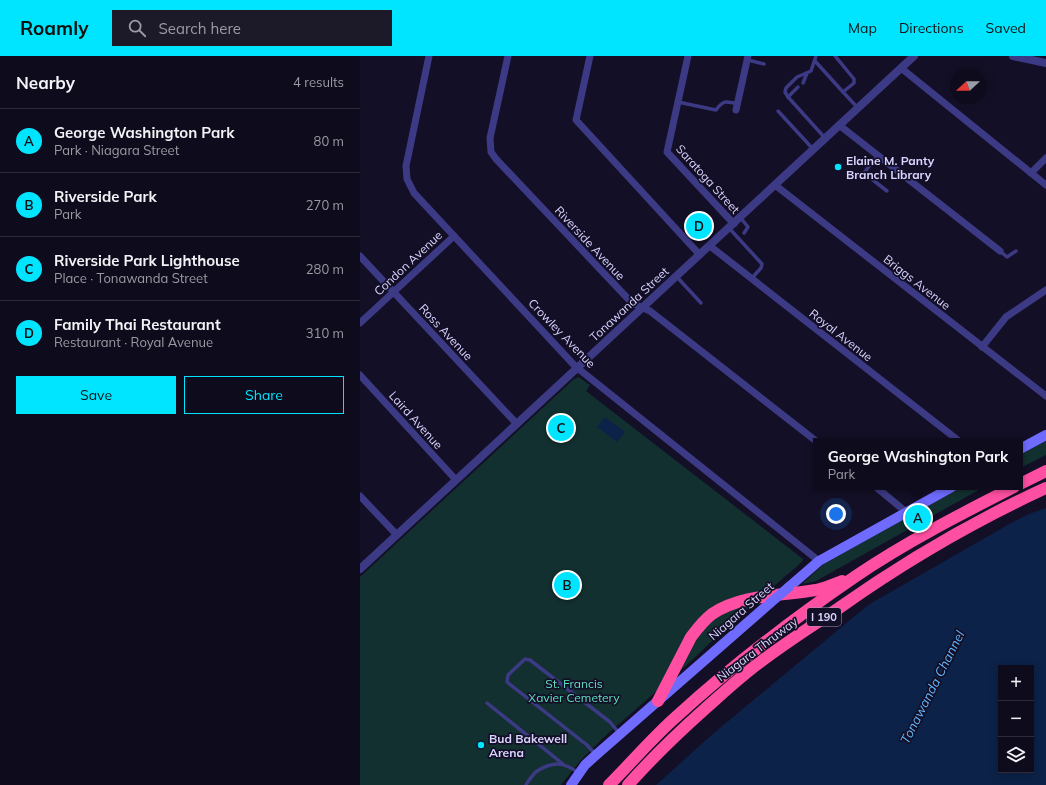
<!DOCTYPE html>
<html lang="en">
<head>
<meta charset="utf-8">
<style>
	:root { --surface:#0e0b1c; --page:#1c1929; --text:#f1f3f6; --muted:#9b9ba3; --line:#2e2b3b; --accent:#00e5ff }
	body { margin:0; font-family:Mulish,sans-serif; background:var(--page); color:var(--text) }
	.controls { position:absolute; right:12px; bottom:12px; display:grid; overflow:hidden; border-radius:0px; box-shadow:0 2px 10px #0003 }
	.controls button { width:36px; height:36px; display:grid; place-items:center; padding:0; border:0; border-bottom:1px solid var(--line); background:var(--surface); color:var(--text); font:20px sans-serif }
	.compass { position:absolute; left:590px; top:12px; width:36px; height:36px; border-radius:50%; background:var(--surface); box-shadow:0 2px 10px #0003; rotate:248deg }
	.you { position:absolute; left:476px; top:458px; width:14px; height:14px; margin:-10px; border:3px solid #fff; border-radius:50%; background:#1a73e8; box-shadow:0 0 0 6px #1a73e833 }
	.badge { display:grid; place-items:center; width:26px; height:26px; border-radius:50%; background:var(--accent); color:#111; font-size:13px; font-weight:700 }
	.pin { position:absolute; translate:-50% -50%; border:2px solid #fff; box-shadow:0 1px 4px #0006 }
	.popup { position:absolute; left:453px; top:382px; width:210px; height:52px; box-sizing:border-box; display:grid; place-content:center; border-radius:0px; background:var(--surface); filter:drop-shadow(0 1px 3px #0005); font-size:13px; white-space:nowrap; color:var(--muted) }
	.popup b { font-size:15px; color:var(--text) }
	.popup::after { content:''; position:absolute; left:50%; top:100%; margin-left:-8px; border:8px solid transparent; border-top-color:var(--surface) }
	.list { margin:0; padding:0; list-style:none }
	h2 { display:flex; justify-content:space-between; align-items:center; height:52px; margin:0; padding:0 16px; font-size:17px }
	h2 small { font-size:13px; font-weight:400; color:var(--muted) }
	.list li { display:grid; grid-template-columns:26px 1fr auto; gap:12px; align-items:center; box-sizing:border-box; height:64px; padding:0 16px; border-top:1px solid var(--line) }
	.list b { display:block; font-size:15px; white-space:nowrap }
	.list p { margin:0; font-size:13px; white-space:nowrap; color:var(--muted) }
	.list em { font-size:13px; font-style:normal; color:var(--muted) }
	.actions { display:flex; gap:8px; padding:12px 16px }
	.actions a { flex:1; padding:9px 0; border:1px solid var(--accent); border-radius:0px; text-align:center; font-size:14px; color:var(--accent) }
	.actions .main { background:var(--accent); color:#111 }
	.icon { flex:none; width:22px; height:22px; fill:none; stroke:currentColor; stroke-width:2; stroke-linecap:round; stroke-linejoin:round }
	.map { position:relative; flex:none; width:686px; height:729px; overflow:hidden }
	header { display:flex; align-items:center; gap:24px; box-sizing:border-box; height:56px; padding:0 20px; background:var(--accent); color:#111 }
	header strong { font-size:19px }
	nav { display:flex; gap:22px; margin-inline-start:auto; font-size:14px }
	.search { width:280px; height:36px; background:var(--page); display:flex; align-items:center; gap:10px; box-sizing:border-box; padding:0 14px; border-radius:0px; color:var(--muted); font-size:15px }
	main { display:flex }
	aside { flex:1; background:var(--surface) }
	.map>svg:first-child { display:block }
	.green { fill:#12302f }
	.water { fill:#0c2248; fill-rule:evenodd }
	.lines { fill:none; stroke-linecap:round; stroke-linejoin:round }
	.service { stroke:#3d3a85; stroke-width:3.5 }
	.minor { stroke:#3d3a85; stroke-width:7 }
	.tertiary { stroke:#3d3a85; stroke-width:8 }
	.secondary { stroke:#6f6bff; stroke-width:10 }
	.motorway { stroke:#ff4fa3; stroke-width:12 }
	.secondary-bridge { stroke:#6f6bff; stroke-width:10 }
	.poi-dot { fill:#00e5ff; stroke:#130f26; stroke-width:1.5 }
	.labels { text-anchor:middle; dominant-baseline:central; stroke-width:3.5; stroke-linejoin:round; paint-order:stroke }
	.shield { fill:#130f26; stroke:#9e99be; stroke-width:1 }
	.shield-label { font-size:11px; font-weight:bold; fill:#d9d4ff }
	.poi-label { font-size:12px; font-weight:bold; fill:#d9d4ff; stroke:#130f26; text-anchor:start }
	.street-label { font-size:12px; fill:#d9d4ff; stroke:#130f26 }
	.park-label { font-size:12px; fill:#5fe0c0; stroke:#130f26 }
	.water-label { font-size:13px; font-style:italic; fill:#62b6ff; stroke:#130f26 }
</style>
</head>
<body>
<header>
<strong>Roamly</strong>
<div class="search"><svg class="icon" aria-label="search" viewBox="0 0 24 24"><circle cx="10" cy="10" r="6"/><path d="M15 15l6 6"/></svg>Search here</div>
<nav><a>Map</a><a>Directions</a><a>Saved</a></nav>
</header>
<main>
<aside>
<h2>Nearby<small>4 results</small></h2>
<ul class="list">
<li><span class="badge">A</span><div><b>George Washington Park</b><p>Park · Niagara Street</p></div><em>80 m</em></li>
<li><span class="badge">B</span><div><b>Riverside Park</b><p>Park</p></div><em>270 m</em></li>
<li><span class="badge">C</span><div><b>Riverside Park Lighthouse</b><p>Place · Tonawanda Street</p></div><em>280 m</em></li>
<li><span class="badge">D</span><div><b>Family Thai Restaurant</b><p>Restaurant · Royal Avenue</p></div><em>310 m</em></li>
</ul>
<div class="actions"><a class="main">Save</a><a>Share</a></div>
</aside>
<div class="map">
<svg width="686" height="729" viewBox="0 0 686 729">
	<rect width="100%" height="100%" fill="#130f26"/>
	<g class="green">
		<polygon points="219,321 230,329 226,335 443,503 442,506 373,565 330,606 243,682 221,704 201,729 0,729 0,521 214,323"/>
		<polygon points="686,385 686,399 660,412 660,399"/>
		<polygon points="602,431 624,431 456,525 442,528 464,508"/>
	</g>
	<g class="water">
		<polygon points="245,361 265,376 257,386 237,371"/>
		<path d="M 686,452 L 686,729 L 296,729 L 355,676 L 508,549 L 651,467 L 669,458 ZM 641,612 L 671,612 L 671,714 L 641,714 Z"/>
	</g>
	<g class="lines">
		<g class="service">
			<polyline points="456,0 451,15 437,21 426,32 425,36 428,41 465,82"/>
			<polyline points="475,0 494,23 494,27 483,36 497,51"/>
			<polyline points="388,4 404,8"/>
			<polyline points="455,5 483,36"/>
			<polyline points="443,27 447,17"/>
			<polyline points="428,41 438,31"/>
			<path d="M 318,46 L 356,54 C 363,44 366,45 378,48"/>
			<polyline points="418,55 453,93"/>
			<polyline points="517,100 504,117 527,135"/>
			<polyline points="380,161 388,171 384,177"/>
			<polyline points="369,172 402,208 401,212 391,223"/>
			<polyline points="640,195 647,201 656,195"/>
			<polyline points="316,220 341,247"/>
			<polyline points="127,647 203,708"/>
			<polyline points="236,699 227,689 147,626 148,619 165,603 170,604 250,666 259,677"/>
			<path d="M 166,729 L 167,727 C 170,723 173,718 177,715 C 192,706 204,705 218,717"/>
		</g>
		<g class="minor">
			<polyline points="69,0 46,110 47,123 54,137 215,310 459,505"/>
			<polyline points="148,0 130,82 131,96 136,103 272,247 290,255 456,385"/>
			<polyline points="230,0 216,64 340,199"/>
			<polyline points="328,0 307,96 374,168"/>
			<polyline points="541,12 686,129"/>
			<polyline points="376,54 388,0"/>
			<polyline points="479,69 640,195"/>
			<polyline points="671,117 686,102"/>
			<polyline points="415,129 686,340"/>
			<polyline points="350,190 599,385"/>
			<polyline points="0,200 157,368"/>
			<polyline points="0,267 94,180"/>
			<polyline points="622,291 646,261 686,234"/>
			<polyline points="0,319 96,424"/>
			<polyline points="516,431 546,456"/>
			<polyline points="0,440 37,479"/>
		</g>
		<g class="tertiary">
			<polyline points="653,0 686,7"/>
			<polyline points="0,513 554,0"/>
		</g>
		<g class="secondary">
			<polyline points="660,393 686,379"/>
			<polyline points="429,531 459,505 592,431"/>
			<polyline points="211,729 225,709 236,699 410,547"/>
		</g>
		<g class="motorway">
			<polyline points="660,428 686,415"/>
			<path d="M 298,645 L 331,581 C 337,573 344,564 352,558 C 382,538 422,540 456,534 C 465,532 474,528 482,525"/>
			<path d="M 249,729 C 272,706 293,681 317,660 C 373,609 433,563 496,520 C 546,486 601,458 654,431"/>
			<path d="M 268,729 C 292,702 319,676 346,652 C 363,637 380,621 399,607 C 425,587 452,570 479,552 C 544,506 614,465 686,432"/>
		</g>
		<polyline class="secondary-bridge" points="410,547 429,531"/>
	</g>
	<g class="poi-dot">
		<circle cx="478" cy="111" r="4"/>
		<circle cx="121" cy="689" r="4"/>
	</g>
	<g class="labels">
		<rect class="shield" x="447" y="552" width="34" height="18" rx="3"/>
		<g class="shield-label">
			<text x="464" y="561">I 190</text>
		</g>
		<g class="poi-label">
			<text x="486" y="104">Elaine M. Panty<tspan x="486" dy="14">Branch Library</tspan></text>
			<text x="129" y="682">Bud Bakewell<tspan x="129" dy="14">Arena</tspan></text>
		</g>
		<g class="street-label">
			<text transform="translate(348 123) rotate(48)">Saratoga Street</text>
			<text transform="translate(230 187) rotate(47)">Riverside Avenue</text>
			<text transform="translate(48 207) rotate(-43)">Condon Avenue</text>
			<text transform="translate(557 226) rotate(38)">Briggs Avenue</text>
			<text transform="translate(269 248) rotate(-43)">Tonawanda Street</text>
			<text transform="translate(86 276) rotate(47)">Ross Avenue</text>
			<text transform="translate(202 277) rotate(46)">Crowley Avenue</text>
			<text transform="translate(481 279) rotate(38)">Royal Avenue</text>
			<text transform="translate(56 364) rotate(48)">Laird Avenue</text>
			<text transform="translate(381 555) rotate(-41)">Niagara Street</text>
			<text transform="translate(397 593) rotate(-37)">Niagara Thruway</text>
		</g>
		<g class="park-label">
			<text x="214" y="627">St. Francis<tspan x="214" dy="14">Xavier Cemetery</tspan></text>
		</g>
		<g class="water-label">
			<text transform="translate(572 631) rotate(-63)">Tonawanda Channel</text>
		</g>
	</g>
</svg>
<div class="controls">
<button>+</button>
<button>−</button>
<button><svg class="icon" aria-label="layers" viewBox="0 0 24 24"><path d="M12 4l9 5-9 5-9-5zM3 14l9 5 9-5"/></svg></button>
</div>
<svg class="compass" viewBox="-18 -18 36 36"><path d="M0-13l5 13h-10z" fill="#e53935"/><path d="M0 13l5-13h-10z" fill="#9b9ba3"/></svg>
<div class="you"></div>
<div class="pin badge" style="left:558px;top:462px">A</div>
<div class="popup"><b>George Washington Park</b>Park</div>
<div class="pin badge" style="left:207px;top:529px">B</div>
<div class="pin badge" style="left:201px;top:372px">C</div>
<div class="pin badge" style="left:339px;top:170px">D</div>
</div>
</main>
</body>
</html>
